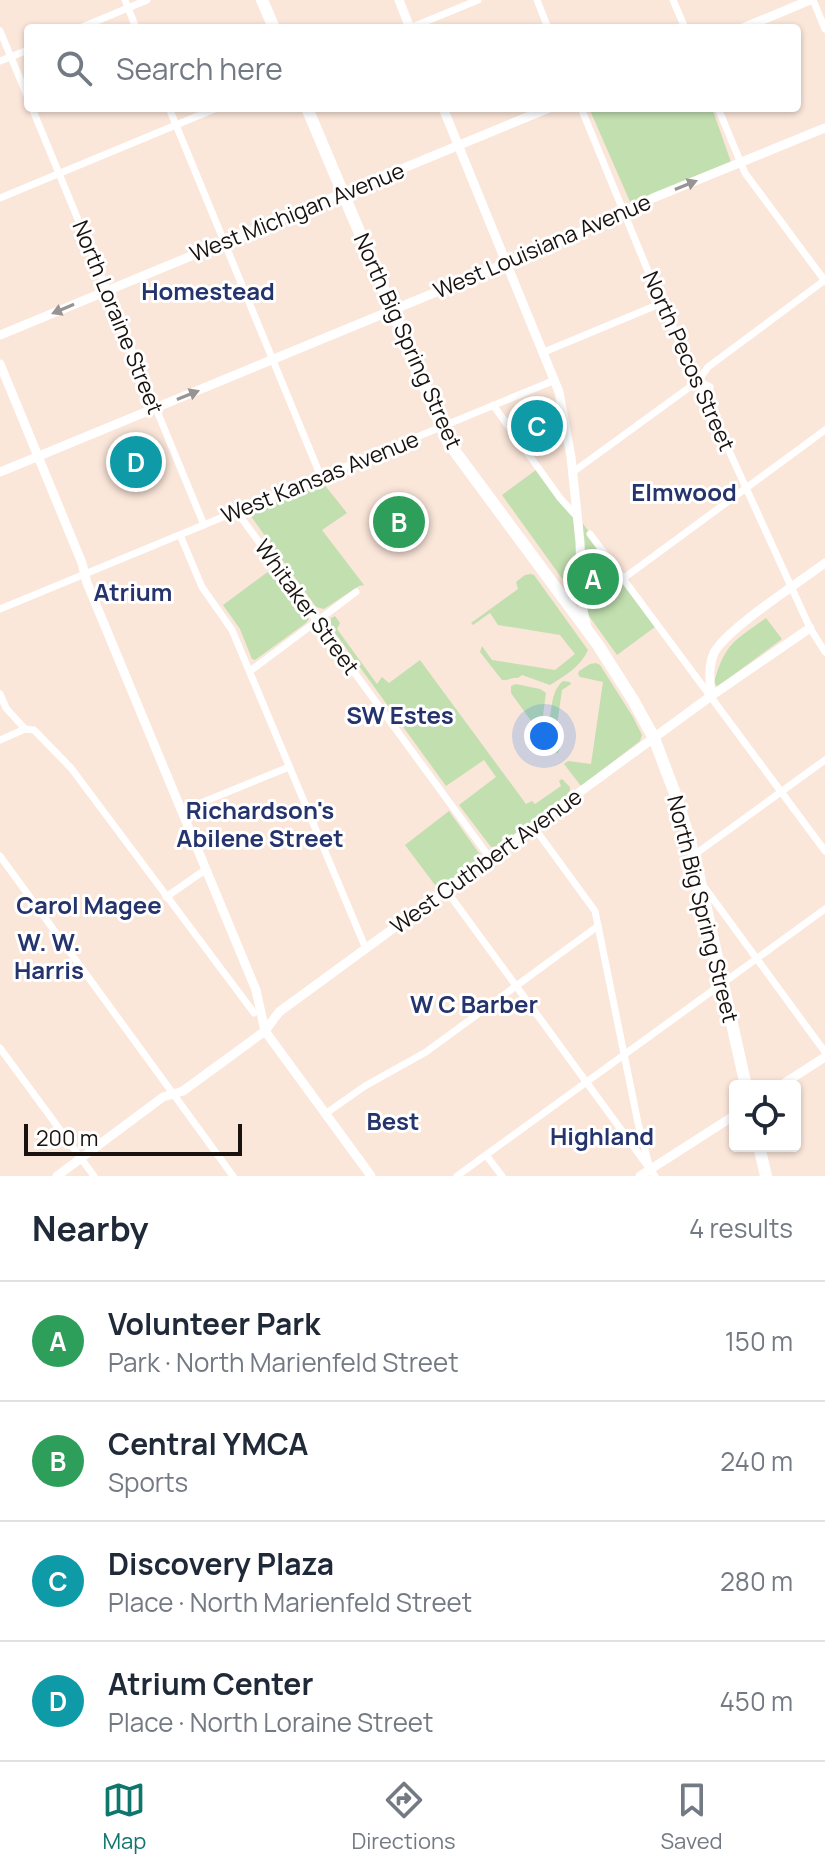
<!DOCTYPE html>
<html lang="en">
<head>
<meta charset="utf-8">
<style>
	:root { --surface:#fff; --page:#f2f2f3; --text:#1f2937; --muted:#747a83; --line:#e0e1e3; --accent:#0f766e }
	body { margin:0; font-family:Manrope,sans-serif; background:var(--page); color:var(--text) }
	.controls { position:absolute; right:24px; bottom:24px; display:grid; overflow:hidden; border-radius:8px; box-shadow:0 2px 6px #0004 }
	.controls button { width:72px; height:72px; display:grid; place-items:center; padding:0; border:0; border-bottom:2px solid var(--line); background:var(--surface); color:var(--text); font:40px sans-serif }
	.scale { position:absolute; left:24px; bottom:20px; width:218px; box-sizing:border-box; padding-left:8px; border:4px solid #19120e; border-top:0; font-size:22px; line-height:28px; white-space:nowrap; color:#19120e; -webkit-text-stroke:6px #fff; paint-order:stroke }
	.you { position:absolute; left:544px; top:736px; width:28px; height:28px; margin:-20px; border:6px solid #fff; border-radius:50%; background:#1a73e8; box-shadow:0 0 0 12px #1a73e833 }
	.badge { display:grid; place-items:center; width:52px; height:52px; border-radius:50%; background:var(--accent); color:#fff; font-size:26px; font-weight:700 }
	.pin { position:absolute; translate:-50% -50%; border:4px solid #fff; box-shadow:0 2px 8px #0006 }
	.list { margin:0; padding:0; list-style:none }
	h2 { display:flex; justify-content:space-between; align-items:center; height:104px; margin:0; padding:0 32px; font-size:34px }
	h2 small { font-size:26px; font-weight:400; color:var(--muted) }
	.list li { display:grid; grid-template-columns:52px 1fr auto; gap:24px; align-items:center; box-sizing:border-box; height:120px; padding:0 32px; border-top:2px solid var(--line) }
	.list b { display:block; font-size:30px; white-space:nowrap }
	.list p { margin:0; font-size:26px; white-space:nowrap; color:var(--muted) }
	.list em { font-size:26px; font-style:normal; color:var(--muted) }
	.icon { flex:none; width:44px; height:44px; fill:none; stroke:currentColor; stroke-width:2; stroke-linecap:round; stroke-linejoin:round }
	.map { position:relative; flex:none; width:825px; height:1176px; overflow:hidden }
	.search { position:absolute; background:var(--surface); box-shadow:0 2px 6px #0004; left:24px; right:24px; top:24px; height:88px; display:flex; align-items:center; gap:20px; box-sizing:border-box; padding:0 28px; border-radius:8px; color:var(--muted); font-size:30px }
	.sheet { height:584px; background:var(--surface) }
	nav { display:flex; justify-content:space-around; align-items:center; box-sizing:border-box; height:112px; border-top:2px solid var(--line); background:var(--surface); font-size:22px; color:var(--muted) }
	nav a { display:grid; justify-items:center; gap:4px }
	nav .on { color:var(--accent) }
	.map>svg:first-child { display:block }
	.green { fill:#c2dfb0 }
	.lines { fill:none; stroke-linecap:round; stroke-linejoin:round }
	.minor { stroke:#fff; stroke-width:7 }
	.tertiary { stroke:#fff; stroke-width:9 }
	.trunk { stroke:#fff; stroke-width:12 }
	.oneway { fill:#989493 }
	.labels { text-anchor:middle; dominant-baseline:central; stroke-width:6; stroke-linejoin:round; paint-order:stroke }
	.street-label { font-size:22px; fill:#19120e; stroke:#fff }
	.neighbourhood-label { font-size:24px; font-weight:bold; fill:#26346d; stroke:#fff }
</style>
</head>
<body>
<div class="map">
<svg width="825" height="1176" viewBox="0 0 825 1176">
	<rect width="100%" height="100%" fill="#fbe6da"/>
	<g class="green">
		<polygon points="589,108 712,108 731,162 631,204"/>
		<polygon points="540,467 659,624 617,655 502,495"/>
		<polygon points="323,483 347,513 322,530 364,585 359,586 324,609 316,607 250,515 252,512"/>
		<polygon points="273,568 309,619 306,623 255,660 252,659 240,629 223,605"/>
		<path d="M 531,574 L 534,575 L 588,650 C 581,666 565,676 550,685 L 522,675 L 518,678 C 512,677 508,681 502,680 L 480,652 L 482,646 L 492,660 L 555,670 L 575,654 L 560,635 L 498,625 L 490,613 L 473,625 L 471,623 L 518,589 L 516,582 L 525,575 Z"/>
		<polygon points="335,616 340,623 337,629 377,684 382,677 389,683 420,660 526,804 532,801 535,804 561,786 559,781 562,779 570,787 570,794 498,846 491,847 459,805 496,777 484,760 446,786 330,626 331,618"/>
		<path d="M 766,618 L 782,639 L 717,687 L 714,682 C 726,642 734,641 766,618 Z"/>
		<polygon points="596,663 600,665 633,717 642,735 640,741 581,786 564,764 568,761 591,764 603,682 580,677 578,674 579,671 590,664"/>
		<path d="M 563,681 L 570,682 L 571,684 L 562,690 L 554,746 L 560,749 L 557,754 L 543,734 C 555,719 547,694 563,681 Z"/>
		<polygon points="516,684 540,689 546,693 542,723 539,726 534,725 511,693 511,686"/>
		<polygon points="449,811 481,856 480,858 438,889 405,845"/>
	</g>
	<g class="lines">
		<g class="minor">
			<polyline points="125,0 136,28"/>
			<polyline points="537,0 548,28"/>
			<polyline points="673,0 685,28"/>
			<polyline points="813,0 825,29"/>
			<polyline points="80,28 147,0"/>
			<polyline points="410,28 478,0"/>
			<polyline points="0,31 28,98"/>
			<polyline points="0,61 28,50"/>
			<polyline points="32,108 204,525"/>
			<polyline points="169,108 321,477"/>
			<polyline points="581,108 657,293 810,628 825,652"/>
			<polyline points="718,108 745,173 825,281"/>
			<polyline points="0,198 217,108"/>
			<polyline points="544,352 662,303"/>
			<polyline points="698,381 708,367 825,280"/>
			<polyline points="493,405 560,498 578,518"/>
			<polyline points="573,472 698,381 710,387"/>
			<polyline points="237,512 490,858"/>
			<polyline points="590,534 825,851"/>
			<polyline points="180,535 202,587 232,630 366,949"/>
			<polyline points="624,578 825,430"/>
			<polyline points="0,609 555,380"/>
			<polyline points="250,671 356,592"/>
			<polyline points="0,694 6,708 25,729 34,730 71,768 254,1013"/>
			<polyline points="0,740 25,729"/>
			<polyline points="181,811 289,767"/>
			<polyline points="533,826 595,911 638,1123 650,1169"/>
			<polyline points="694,855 825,760"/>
			<polyline points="0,856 233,1176"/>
			<polyline points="705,888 825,1052"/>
			<polyline points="446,890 655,1176"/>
			<polyline points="166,897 205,870"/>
			<polyline points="0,1048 94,1176"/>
			<polyline points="325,1114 365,1086 426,1052 598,926"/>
			<polyline points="486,1155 502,1176"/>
			<polyline points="457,1176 825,909"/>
		</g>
		<g class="tertiary">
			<polyline points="399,0 410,28"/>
			<polyline points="743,28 810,0"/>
			<polyline points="443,108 559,392 571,457 580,542 582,606 587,628"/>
			<polyline points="0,335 549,108"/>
			<polyline points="0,364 82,563 87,583 256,990 265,1031 371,1176"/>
			<polyline points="0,472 567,238 653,198 825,128"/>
			<path d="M 711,696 C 710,682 708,666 714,653 C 725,630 801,581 825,563"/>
			<polyline points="780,1086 825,1057"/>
			<polyline points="57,1176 163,1097 183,1091 265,1031 279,1012 711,696 810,628"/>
			<polyline points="640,1176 735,1115"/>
		</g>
		<g class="trunk">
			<polyline points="262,0 274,28"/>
			<polyline points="307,108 448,442 598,645 633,700 654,738 677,799 694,855 746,1086"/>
			<polyline points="759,1146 766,1176"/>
		</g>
	</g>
	<defs><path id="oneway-solid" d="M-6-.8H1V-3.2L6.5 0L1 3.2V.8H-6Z" transform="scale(2)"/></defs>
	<g class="oneway">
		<use href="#oneway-solid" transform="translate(686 185) rotate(-22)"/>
		<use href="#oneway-solid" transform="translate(63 309) rotate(157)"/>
		<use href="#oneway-solid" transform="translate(188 395) rotate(-22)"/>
	</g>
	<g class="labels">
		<g class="street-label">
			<text transform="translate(297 212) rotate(-22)">West Michigan Avenue</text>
			<text transform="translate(542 246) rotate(-23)">West Louisiana Avenue</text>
			<text transform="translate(118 317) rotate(68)">North Loraine Street</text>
			<text transform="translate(408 341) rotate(66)">North Big Spring Street</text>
			<text transform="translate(689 361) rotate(66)">North Pecos Street</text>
			<text transform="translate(320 477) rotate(-22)">West Kansas Avenue</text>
			<text transform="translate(307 607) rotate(54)">Whitaker Street</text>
			<text transform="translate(486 861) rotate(-36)">West Cuthbert Avenue</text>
			<text transform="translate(703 909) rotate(76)">North Big Spring Street</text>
		</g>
		<g class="neighbourhood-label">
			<text x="208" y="290">Homestead</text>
			<text x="684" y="491">Elmwood</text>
			<text x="133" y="591">Atrium</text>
			<text x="400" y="714">SW Estes</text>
			<text x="260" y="809">Richardson's<tspan x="260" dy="28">Abilene Street</tspan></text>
			<text x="89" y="904">Carol Magee</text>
			<text x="49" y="941">W. W.<tspan x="49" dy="28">Harris</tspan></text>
			<text x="474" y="1003">W C Barber</text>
			<text x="393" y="1120">Best</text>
			<text x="602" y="1135">Highland</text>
		</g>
	</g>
</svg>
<div class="controls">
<button><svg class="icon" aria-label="locate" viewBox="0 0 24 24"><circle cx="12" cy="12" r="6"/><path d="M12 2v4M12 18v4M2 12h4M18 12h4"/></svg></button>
</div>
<div class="scale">200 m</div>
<div class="you"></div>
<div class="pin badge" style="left:593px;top:579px;background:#2e9e5b">A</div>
<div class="pin badge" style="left:399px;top:522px;background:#2e9e5b">B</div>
<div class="pin badge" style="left:537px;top:426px;background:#0f9aa8">C</div>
<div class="pin badge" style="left:136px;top:462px;background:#0f9aa8">D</div>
<div class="search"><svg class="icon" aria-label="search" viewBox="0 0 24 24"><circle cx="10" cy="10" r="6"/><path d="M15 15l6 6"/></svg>Search here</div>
</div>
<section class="sheet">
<h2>Nearby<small>4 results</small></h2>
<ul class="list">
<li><span class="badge" style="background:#2e9e5b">A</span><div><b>Volunteer Park</b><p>Park · North Marienfeld Street</p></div><em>150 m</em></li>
<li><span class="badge" style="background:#2e9e5b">B</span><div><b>Central YMCA</b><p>Sports</p></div><em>240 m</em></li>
<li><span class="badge" style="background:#0f9aa8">C</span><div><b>Discovery Plaza</b><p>Place · North Marienfeld Street</p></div><em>280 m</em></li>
<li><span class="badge" style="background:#0f9aa8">D</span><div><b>Atrium Center</b><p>Place · North Loraine Street</p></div><em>450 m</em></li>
</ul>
</section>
<nav>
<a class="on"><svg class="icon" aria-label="map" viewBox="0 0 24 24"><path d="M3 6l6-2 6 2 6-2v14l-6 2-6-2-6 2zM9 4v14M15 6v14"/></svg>Map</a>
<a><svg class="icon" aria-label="directions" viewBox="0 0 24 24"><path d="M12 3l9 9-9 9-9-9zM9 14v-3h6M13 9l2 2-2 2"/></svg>Directions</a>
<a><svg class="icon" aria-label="saved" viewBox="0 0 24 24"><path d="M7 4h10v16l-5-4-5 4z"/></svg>Saved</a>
</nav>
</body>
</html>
